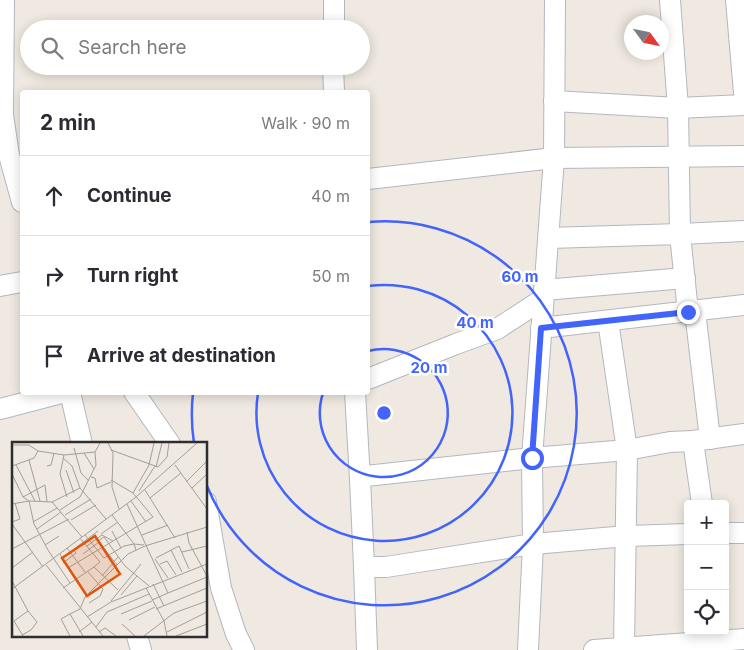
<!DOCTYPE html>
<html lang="en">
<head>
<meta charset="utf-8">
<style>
	:root { --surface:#fff; --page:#f7f7f7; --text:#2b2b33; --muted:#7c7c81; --line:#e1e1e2 }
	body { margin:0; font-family:Inter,sans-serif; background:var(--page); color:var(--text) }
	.controls { position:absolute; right:15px; bottom:15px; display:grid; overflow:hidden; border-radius:5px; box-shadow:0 2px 12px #0003 }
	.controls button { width:45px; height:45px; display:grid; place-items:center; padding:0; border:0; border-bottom:1px solid var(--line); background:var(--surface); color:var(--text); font:25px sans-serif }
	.compass { position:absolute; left:624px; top:15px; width:45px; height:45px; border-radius:50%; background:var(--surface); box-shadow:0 2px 12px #0003; rotate:123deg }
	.stop { position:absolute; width:15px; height:15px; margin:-11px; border:4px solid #4264fb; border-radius:50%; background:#fff }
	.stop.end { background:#4264fb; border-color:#fff; box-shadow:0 1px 5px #0008 }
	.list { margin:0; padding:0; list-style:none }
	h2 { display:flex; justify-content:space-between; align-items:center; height:65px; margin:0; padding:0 20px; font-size:21px }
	h2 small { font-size:16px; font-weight:400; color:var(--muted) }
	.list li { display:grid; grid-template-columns:32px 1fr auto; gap:15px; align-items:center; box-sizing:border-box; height:80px; padding:0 20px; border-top:1px solid var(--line) }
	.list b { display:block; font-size:19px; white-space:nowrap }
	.list em { font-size:16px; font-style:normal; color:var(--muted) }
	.icon { flex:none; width:28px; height:28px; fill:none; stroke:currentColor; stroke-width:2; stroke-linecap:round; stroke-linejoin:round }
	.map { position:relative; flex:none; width:744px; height:650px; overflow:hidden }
	.search { position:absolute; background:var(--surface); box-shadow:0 2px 12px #0003; left:20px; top:20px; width:350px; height:55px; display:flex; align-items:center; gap:12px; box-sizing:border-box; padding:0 18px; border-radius:28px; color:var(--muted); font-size:19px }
	.panel { position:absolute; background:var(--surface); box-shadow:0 2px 12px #0003; left:20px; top:90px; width:350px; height:305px; border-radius:5px }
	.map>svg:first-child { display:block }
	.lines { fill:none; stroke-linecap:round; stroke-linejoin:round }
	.minor-casing { stroke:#b4b7c1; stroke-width:22 }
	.minor { stroke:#fff; stroke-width:20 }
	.route { stroke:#4264fb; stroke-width:6 }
	.ring { fill:none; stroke:#4264fb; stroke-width:2.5 }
	.inset-road { fill:none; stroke:#a29e99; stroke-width:1 }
	.view { fill:#df570e; fill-opacity:0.15; stroke:#df570e; stroke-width:2.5 }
	.inset-edge { fill:none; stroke:#2e2e2e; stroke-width:2.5 }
	.centre { fill:#4264fb; stroke:#fff; stroke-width:2.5 }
	.ring-label { font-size:15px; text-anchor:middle; font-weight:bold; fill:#4264fb; stroke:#fff; stroke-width:5; stroke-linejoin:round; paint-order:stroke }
</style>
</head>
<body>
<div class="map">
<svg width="744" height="650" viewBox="0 0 744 650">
	<rect width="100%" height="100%" fill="#efe9e1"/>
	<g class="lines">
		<defs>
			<g id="minor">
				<polyline points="4,0 3,115 9,155 22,202"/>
				<polyline points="334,0 334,29"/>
				<polyline points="670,0 678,108 680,234 744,231"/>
				<polyline points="736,0 744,93"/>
				<polyline points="333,66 334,92"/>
				<polyline points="554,101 678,108 744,105"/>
				<polyline points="368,179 554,158 744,156"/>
				<polyline points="549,238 680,234 688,312"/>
				<polyline points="0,286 22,282"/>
				<polyline points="544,290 685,278"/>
				<polyline points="695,311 710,439"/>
				<polyline points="608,321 627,450 624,648"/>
				<polyline points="541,328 744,305"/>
				<polyline points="368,379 456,344 497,329 543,299"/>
				<polyline points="70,392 82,444"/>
				<polyline points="134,392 170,444"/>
				<polyline points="355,392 360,479 366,476 532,458 627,450 670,442 693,441 744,434"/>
				<polyline points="0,409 65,392"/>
				<polyline points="693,441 702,504"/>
				<polyline points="360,479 364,567"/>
				<polyline points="206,502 221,588 236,634 244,650"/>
				<polyline points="725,533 744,533"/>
				<polyline points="137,636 141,650"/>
				<polyline points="367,650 364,567 386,567 533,544 627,536 688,534"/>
				<polyline points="528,650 533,544 532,458 554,158 555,0"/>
				<polyline points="594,650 744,639"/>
			</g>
		</defs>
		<use href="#minor" class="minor-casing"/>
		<use href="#minor" class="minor"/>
	</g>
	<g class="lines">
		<polyline class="route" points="532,458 541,328 688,312"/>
	</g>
	<g class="ring">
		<path d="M368 351A64 64 0 1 1 323 393"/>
		<path d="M368 286A128 128 0 1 1 258 393"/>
		<path d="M194 443A192 192 0 0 1 193 393M369 222A192 192 0 1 1 207 486"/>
	</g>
	<g transform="translate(12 442)">
		<rect width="195" height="195" fill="#efe9e1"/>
		<path class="inset-road" d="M 96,1 L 101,11 L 100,45 L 107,67M 0,3 L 17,3 L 26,9 L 52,13 L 83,10 L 88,1M 62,6 L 69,31 L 77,39M 99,8 L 146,25 L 155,15 L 157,1M 72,11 L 82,27M 52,13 L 48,32 L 55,55M 51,16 L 60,24 L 68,46M 17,18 L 28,59M 4,23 L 23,59M 163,23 L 195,67M 0,24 L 22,16 L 26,9M 35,24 L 39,23 L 42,11M 144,25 L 150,1M 54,28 L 62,51M 0,32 L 11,55 L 17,59 L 22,82 L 36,108 L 58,141M 79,35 L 83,36 L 85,46 L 99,40M 175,39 L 195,19M 180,46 L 195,32M 133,48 L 163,96M 127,49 L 143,24M 121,51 L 137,23 L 142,1M 11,55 L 33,43 L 35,60M 138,56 L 169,31M 119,59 L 134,80M 40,60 L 68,46 L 94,77M 0,62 L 17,59 L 40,60 L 70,95M 115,62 L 156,151 L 195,135M 48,68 L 68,55 L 84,23 L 83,10M 53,73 L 79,57M 100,73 L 122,102 L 132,103M 59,78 L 84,63M 0,80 L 8,77 L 3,61M 21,80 L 45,66M 0,82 L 31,125M 25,87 L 49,70M 100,89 L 109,106M 175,90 L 177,101 L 195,134M 81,92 L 105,123M 89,92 L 106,80M 73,93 L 92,116 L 112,104 L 122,102 L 124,108M 130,93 L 156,83M 68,96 L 88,120 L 82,125M 86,99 L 92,95 L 113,124 L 137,144M 33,103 L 47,94M 75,104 L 90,93 L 101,99M 55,106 L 73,130M 0,107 L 57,77M 159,108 L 170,130M 170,110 L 195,104M 48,112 L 56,126 L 141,75 L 121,51 L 99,38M 71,112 L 87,100M 50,116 L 86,89M 144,116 L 167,104 L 177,127M 143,117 L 156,136M 51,121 L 64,111 L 62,108M 148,122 L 155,119 L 164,133M 34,123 L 91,194M 0,126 L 21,110M 76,130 L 91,147 L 88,154 L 77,161M 90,134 L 106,115M 0,139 L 16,169 L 2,179 L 11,194M 141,142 L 152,164M 51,146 L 82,125 L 106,148M 134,146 L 152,179 L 155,194M 0,147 L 124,55 L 185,1M 109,153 L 125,134M 140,158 L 156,151M 99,159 L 129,122M 144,167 L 195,146M 58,172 L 68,167 L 73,155 L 116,112 L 133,104 L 195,85M 109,172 L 140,159M 75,175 L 99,160 L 195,122M 117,178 L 143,165M 110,182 L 123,194M 84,185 L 95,170 L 137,152M 67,190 L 80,180M 87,190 L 93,186 L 104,194M 155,190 L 195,170M 10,193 L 19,188 L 25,180 L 16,169M 58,194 L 49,177 L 58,172 L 71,194M 132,194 L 162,171 L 195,159M 164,194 L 195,182"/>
		<path class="view" d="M 83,94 L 108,132 L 75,154 L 50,116 Z"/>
		<rect width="195" height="195" class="inset-edge"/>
	</g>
	<circle cx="384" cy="413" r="8" class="centre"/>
	<g class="ring-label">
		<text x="520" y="282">60 m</text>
		<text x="475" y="328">40 m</text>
		<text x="429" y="373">20 m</text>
	</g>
</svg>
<div class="controls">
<button>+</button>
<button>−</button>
<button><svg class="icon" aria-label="locate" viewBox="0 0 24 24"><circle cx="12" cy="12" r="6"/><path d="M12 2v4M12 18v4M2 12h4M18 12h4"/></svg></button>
</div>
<svg class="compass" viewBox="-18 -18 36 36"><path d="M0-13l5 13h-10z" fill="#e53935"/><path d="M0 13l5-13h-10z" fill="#7c7c81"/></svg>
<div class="stop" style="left:532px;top:458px"></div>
<div class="stop end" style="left:688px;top:312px"></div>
<div class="search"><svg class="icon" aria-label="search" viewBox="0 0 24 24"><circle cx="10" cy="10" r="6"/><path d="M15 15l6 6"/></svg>Search here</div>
<section class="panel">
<h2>2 min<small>Walk · 90 m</small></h2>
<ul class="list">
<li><svg class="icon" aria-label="ahead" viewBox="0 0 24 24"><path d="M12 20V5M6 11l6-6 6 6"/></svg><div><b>Continue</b></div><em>40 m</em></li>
<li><svg class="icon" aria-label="right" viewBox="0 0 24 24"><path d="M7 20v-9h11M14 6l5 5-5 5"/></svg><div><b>Turn right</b></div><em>50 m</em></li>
<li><svg class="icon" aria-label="arrive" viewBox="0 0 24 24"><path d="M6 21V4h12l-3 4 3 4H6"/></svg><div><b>Arrive at destination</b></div></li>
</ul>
</section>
</div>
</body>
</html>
